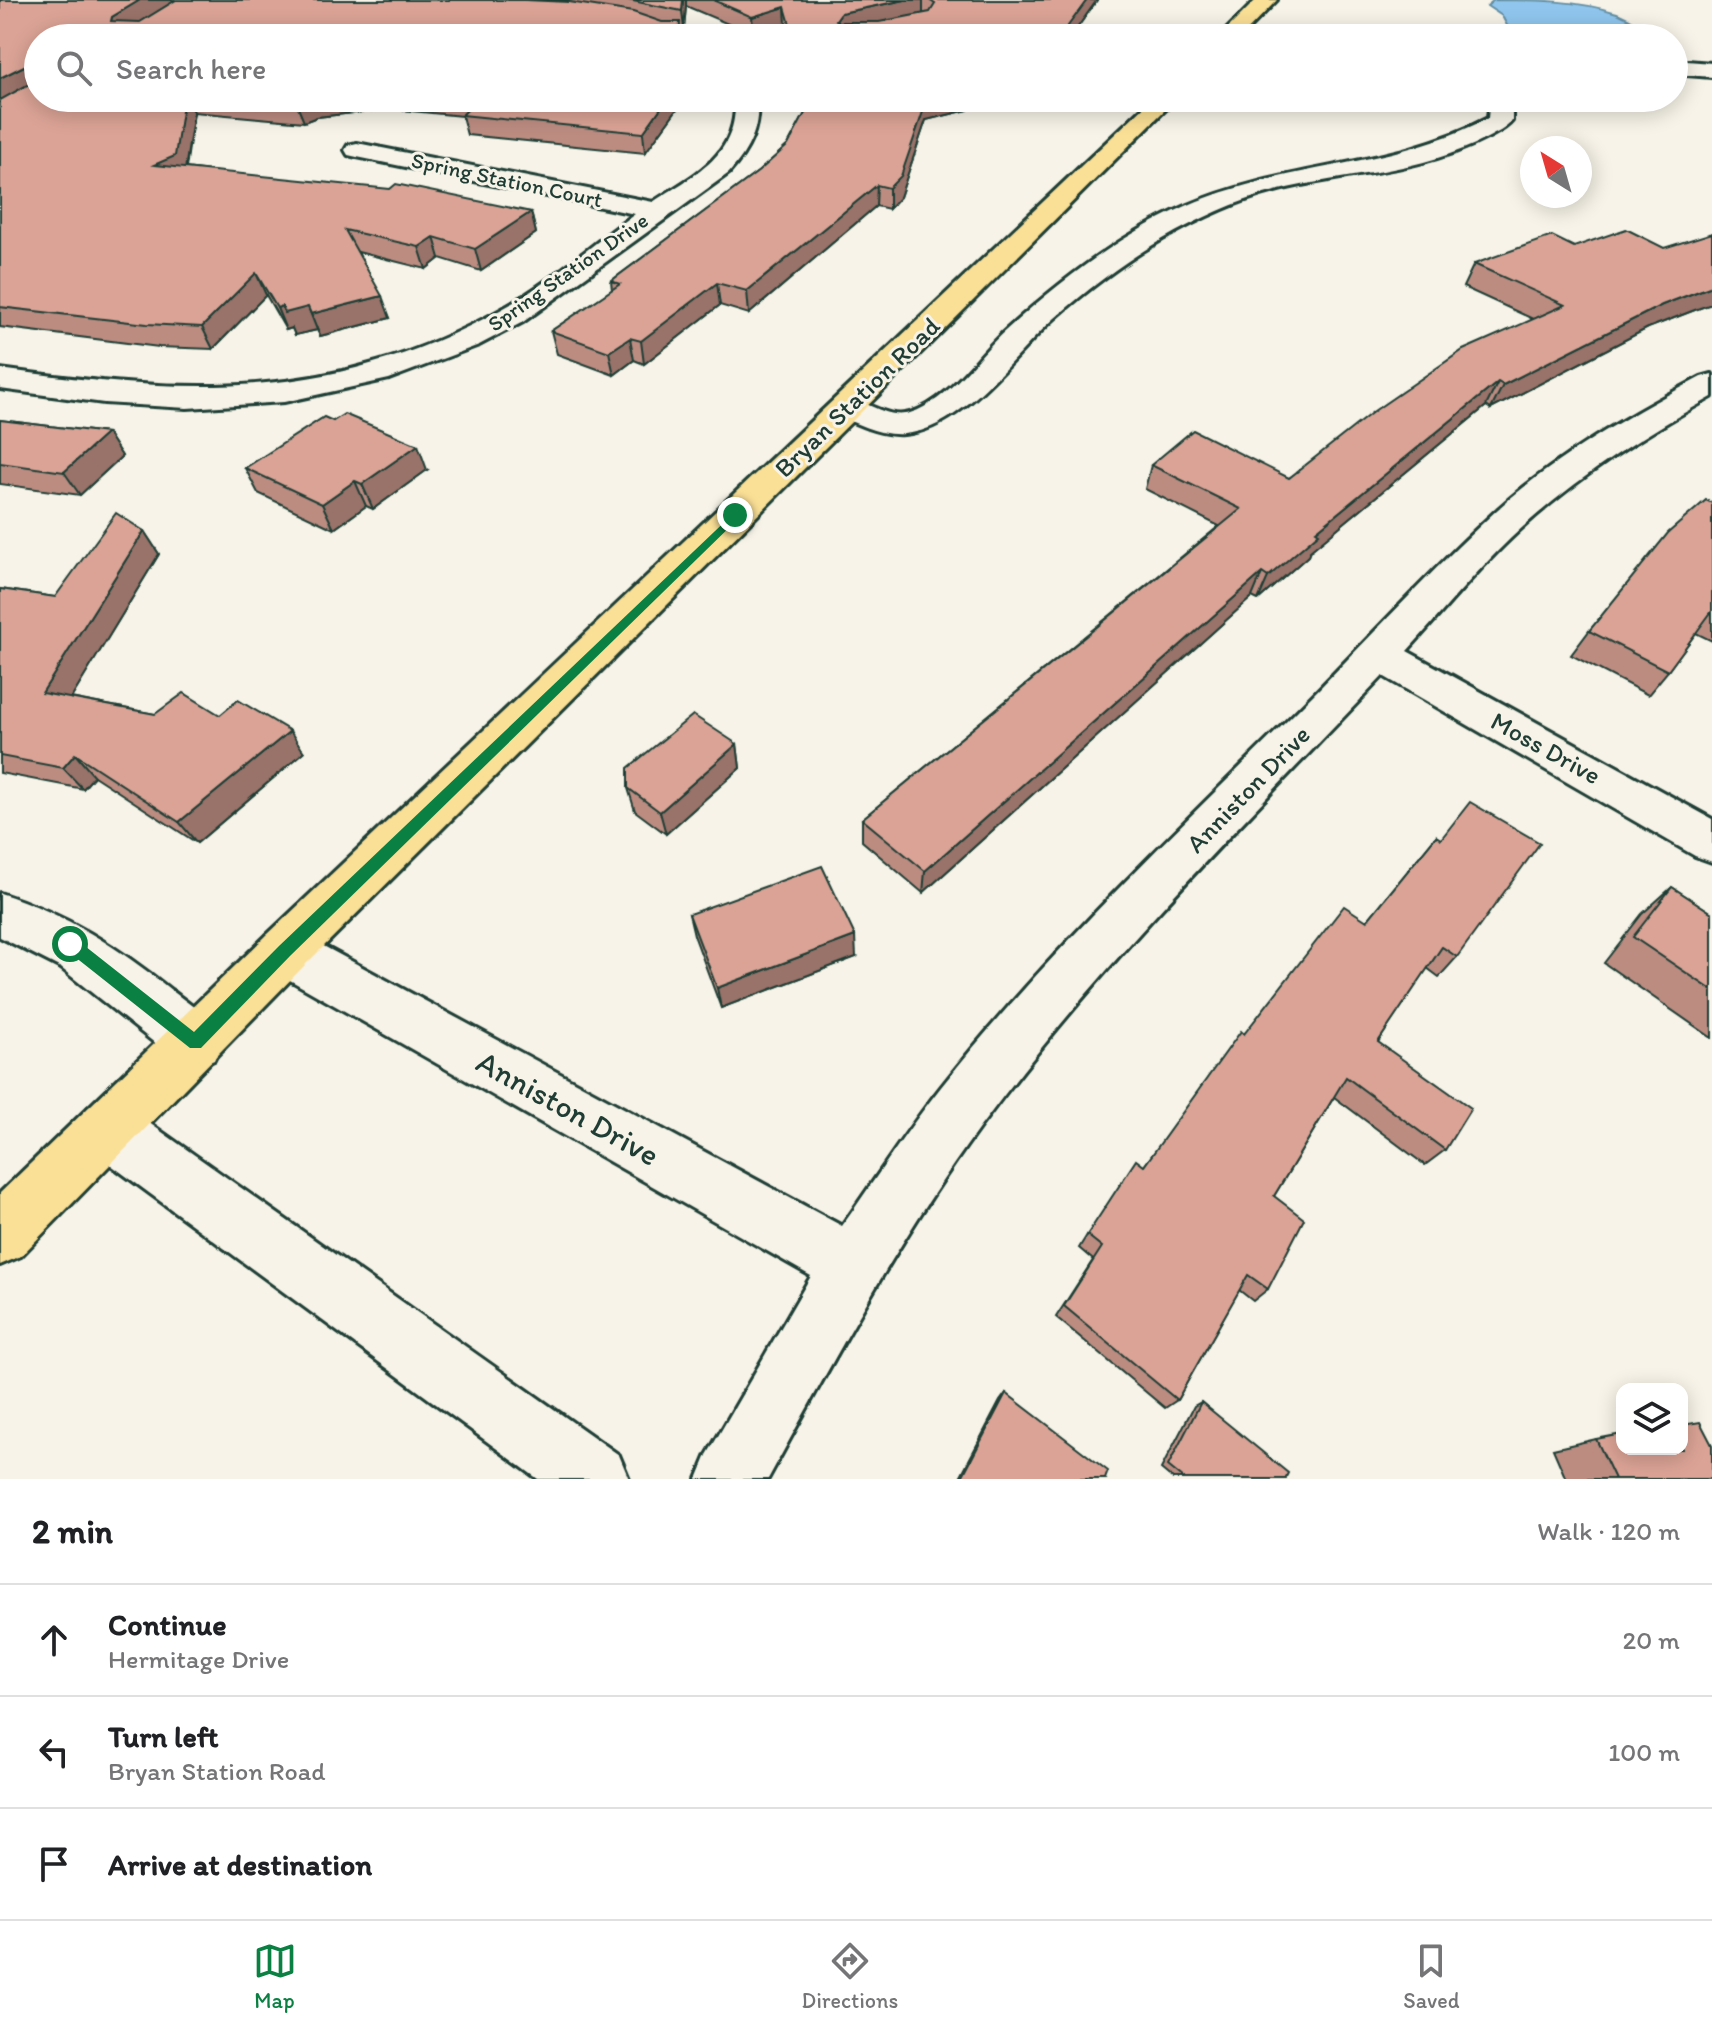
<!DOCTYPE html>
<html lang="en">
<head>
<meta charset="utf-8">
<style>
	:root { --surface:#fff; --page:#f2f2f2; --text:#202124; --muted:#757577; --line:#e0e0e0; --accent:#0b8043 }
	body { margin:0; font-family:Itim,sans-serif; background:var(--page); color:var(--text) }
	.controls { position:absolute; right:24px; bottom:24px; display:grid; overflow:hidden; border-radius:16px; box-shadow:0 4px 20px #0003 }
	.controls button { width:72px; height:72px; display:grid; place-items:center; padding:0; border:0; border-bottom:2px solid var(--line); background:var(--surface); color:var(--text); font:40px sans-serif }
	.compass { position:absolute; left:1520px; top:136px; width:72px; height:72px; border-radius:50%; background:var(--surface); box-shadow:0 4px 20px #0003; rotate:323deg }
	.stop { position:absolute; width:24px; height:24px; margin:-18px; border:6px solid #0b8043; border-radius:50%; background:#fff }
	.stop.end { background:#0b8043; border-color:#fff; box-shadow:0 2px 8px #0008 }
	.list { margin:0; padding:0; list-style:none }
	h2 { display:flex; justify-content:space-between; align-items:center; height:104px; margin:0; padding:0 32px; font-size:34px }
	h2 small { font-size:26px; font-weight:400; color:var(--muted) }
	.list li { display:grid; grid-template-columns:52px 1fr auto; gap:24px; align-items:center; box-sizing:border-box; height:112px; padding:0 32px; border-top:2px solid var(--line) }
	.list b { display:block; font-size:30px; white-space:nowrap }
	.list p { margin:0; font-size:26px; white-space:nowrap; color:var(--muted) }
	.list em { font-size:26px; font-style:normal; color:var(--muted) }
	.icon { flex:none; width:44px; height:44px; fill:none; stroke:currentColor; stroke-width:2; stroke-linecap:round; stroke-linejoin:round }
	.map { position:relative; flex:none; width:1712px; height:1479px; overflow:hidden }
	.search { position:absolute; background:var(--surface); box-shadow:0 4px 20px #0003; left:24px; right:24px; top:24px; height:88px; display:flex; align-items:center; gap:20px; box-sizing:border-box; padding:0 28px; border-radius:44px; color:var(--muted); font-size:30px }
	.sheet { height:440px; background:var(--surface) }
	nav { display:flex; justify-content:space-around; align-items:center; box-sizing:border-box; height:112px; border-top:2px solid var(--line); background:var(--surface); font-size:22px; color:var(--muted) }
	nav a { display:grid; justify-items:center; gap:4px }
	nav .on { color:var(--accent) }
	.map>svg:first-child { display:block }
	.water { fill:#90c6ee; stroke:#638fa4; stroke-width:2 }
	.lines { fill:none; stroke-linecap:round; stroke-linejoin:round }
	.minor-casing { stroke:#1f3d34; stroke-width:6 }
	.major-casing { stroke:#1f3d34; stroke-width:6 }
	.minor { fill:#f7f3e8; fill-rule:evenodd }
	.major { fill:#fadf96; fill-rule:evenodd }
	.wall { fill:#bc8c81; stroke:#1f3d34; stroke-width:2 }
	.shaded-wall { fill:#997269; stroke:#1f3d34; stroke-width:2 }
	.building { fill:#dba396; stroke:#1f3d34; stroke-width:2 }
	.route { fill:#0b8043 }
	.labels { text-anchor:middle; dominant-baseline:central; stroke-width:6; stroke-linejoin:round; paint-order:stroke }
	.far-street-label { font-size:22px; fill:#1f3d34; stroke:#f7f3e8 }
	.street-label { font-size:26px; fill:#1f3d34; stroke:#f7f3e8 }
	.near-street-label { font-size:32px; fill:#1f3d34; stroke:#f7f3e8 }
</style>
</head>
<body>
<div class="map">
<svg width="1712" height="1479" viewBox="0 0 1712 1479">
	<rect width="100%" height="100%" fill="#f7f3e8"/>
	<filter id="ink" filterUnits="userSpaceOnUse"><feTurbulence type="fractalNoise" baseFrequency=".0125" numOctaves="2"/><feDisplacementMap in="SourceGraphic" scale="16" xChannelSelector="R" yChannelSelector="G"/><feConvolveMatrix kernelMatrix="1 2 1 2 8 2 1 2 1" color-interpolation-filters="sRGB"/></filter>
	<g filter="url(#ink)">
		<path class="water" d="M 1494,0 C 1536,0 1577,0 1617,13 C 1635,20 1648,32 1667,38 L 1546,38 L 1511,33 L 1502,16 L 1487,6 Z"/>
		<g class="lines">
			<defs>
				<g id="minor">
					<polygon points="1674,60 1712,63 1712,77 1674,74"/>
					<path d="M 735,98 L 757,98 C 760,129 749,150 729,173 L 523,322 L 479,345 L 389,379 L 284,402 L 187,408 L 104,403 L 0,389 L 0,369 C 184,394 332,404 502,309 C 549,283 591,245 635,214 L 357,157 L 348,155 L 345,150 L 348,145 L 357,143 L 653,202 C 695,174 738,157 735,98 Z"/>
					<path d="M 1490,98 L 1512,98 L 1512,121 C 1506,129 1496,133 1487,138 C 1421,173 1346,173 1275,191 C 1236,201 1198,219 1163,239 C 1125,261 1088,289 1055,318 C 1012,356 963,429 904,434 C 879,436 856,423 834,414 L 830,407 L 834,400 C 862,393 883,421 910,413 C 949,401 977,356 1006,330 C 1059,282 1120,235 1186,206 C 1285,163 1393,168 1488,118 Z"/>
					<path d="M 1712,374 L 1712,397 C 1640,437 1571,481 1511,538 C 1474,573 1441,614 1407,651 L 1712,819 L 1712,862 L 1695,856 L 1383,676 C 1244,822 1100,964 980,1127 C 899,1238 834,1359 768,1479 L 697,1479 L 707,1455 L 811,1276 L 267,967 L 260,951 L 267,935 L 285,928 L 303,935 L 842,1226 C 875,1180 906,1131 941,1087 C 1049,951 1175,832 1298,710 C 1360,648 1419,583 1483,523 C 1546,462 1624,418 1701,377 Z"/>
					<path d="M 0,893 C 66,914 118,947 171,990 C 192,1006 212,1018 222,1042 L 214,1060 L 195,1068 L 176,1060 L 61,968 L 0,937 Z"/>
					<polygon points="108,1100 128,1108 619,1455 629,1479 538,1479 88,1148 80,1128 88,1108"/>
				</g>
				<g id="major">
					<polygon points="1256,0 1277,0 1240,38 1218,38"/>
					<polygon points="1153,98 1177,98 303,967 21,1256 0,1265 0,1193 267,935"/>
				</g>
			</defs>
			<use href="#minor" class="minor-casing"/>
			<use href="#major" class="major-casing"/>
			<use href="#minor" class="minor"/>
			<use href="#major" class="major"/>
		</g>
		<g class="wall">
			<polygon points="0,0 1097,0 1070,38 789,38 786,25 754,35 686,6 684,29 681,28 682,38 38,38 38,98 685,98 645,153 467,135 462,116 391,109 317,117 304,122 194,112 186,168 531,212 536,233 481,271 440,258 426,269 358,252 390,318 320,336 317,330 295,335 292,328 286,330 266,295 213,349 159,347 0,327"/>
			<polygon points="806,98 969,98 968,110 926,120 900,197 889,209 876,206 749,314 720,305 644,364 634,360 614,375 557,354 551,331 612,290 611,281 759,171 788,145 809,106"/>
			<polygon points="1474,264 1700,308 1648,328 1491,409 1486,406 1310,551 1308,556 1258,600 1252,597 923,893 862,841 862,819 1219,526 1145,489 1151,465 1289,478 1533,319 1463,287"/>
			<polygon points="0,420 107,433 122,456 80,495 0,484"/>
			<polygon points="245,468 427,470 373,509 366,506 334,529 258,493"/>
			<polygon points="1712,503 1712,641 1696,633 1668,671 1648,695 1571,655 1589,631"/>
			<polygon points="144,531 159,554 71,698 155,714 220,715 304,752 197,843 94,776 83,789 0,773 0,589 55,597"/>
			<polygon points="737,744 740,768 666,834 635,811 628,788"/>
			<polygon points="1436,836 1457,957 1439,977 1427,968 1378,1042 1445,1150 1425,1165 1334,1097 1274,1196 1268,1289 1253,1301 1239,1290 1177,1400 1165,1408 1056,1317 1093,1260 1079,1248 1087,1235 1144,1166 1244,1034 1367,921"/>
			<polygon points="1672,887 1712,913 1712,1038 1604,963 1642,914"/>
			<polygon points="689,914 856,957 721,1008 694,935"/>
			<polygon points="1006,1393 1105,1479 959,1479 1000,1401"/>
			<polygon points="1201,1402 1285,1479 1173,1479 1161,1469 1194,1406"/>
			<polygon points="1596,1439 1712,1479 1566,1479 1553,1449"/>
		</g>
		<g class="shaded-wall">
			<polygon points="140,0 176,0 120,35 111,21 112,17"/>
			<polygon points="683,0 686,0 686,6 684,29 682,11"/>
			<polygon points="905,0 923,0 923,14 836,38 836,20 841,13"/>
			<polygon points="1087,0 1097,0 1070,38 1048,38"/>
			<polygon points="785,7 786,25 754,35 752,17"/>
			<polygon points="28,64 31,76 35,85 0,103 0,78"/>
			<polygon points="184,98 188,98 194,112 184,176 154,165"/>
			<polygon points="307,98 387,98 391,109 317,117 304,122 296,103"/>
			<polygon points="668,98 685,98 645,153 643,133"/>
			<polygon points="936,98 969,98 968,110 926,120 900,197 889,209 889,188 927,100"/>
			<polygon points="877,185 876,206 749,314 747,291"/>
			<polygon points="531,212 536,233 481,271 475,249"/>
			<polygon points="434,237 440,258 426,269 419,247"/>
			<polygon points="256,273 266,295 213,349 202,327"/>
			<polygon points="717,283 720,305 644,364 641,341"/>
			<polygon points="1712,286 1712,304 1700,308 1648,328 1491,409 1503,385 1662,305"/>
			<polygon points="382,296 390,318 320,336 311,314"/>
			<polygon points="282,306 308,307 317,330 295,335 292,328 286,330 277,308"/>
			<polygon points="630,338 634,360 614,375 609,352"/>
			<polygon points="1498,382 1486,406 1310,551 1308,556 1258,600 1268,577 1316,531"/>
			<polygon points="107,433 122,456 80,495 64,472"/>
			<polygon points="418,445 427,470 373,509 362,484"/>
			<polygon points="355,481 366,506 334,529 322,504"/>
			<polygon points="144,531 159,554 61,715 42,693"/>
			<polygon points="1262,573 1252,597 923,893 925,871"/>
			<polygon points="290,731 304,752 197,843 179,822"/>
			<polygon points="737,744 740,768 666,834 660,812"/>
			<polygon points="75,754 94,776 83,789 63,768"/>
			<polygon points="855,936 856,957 721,1008 717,988"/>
		</g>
		<g class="building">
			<polygon points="0,0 140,0 112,17 111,21 140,22 176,0 525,0 569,2 633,12 662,22 680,22 679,38 38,38 38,79 31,76 28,64 0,78"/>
			<polygon points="628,0 683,0 682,11"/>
			<polygon points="713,0 905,0 841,13 836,20 839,22 879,22 930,12 935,4 929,0 1087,0 1062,34 1048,38 794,38 785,7 752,17"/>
			<polygon points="38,79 38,98 184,98 175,156 154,165 390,189 396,184 531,212 475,249 434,237 419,247 345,230 382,296 311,314 308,307 285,313 282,306 277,308 256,273 202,327 147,324 0,307 0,100"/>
			<polygon points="245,98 307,98 296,103"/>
			<polygon points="480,98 668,98 643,133 462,115"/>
			<polygon points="812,98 936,98 927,100 901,176 889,188 877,185 747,291 717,283 641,341 630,338 609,352 551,331 620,284 611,281 759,171 788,145 812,100"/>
			<polygon points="1626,229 1664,248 1712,233 1712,286 1662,305 1503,385 1498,382 1316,531 1319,533 1268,577 1262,573 925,871 862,819 1241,509 1151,465 1193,430 1289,478 1374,411 1463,350 1565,305 1474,264 1552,236 1574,247"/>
			<polygon points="344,414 418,445 362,484 355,481 322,504 245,468 324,417 333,421"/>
			<polygon points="0,420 107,433 64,472 0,463"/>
			<polygon points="1706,500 1712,503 1712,611 1668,671 1589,631 1668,533"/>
			<polygon points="116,513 144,531 42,693 155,714 184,693 220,715 238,700 290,731 179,822 75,754 63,768 0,756 0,589 55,597"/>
			<polygon points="693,715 737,744 660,812 628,788 628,768"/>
			<polygon points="1470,802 1540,843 1457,957 1442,947 1378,1042 1471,1108 1445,1150 1346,1077 1274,1196 1304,1219 1268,1289 1248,1275 1177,1400 1064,1306 1102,1247 1087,1235 1136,1160 1144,1166 1241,1031 1244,1034 1344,906 1367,921 1436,836 1441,839"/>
			<polygon points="822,866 855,936 717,988 689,914"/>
			<polygon points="1672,887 1712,913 1712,990 1633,937"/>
			<polygon points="1006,1393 1108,1471 1105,1479 961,1479"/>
			<polygon points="1201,1402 1288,1473 1285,1479 1184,1479 1168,1466"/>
			<polygon points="1700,1422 1712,1445 1712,1479 1615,1479 1596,1439 1622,1434 1622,1449 1682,1449 1682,1425"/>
		</g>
	</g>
	<polygon class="route" points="735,512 739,513 739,518 290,956 201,1048 190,1048 65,949 65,939 76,939 194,1032 279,946"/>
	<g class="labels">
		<g class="far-street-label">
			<text transform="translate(507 180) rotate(12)">Spring Station Court</text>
			<text transform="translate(568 272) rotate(-35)">Spring Station Drive</text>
		</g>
		<g class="street-label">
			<text transform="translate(857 397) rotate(-44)">Bryan Station Road</text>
			<text transform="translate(1546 748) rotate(29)">Moss Drive</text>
			<text transform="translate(1248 789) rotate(-46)">Anniston Drive</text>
		</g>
		<g class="near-street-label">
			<text transform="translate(568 1108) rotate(29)">Anniston Drive</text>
		</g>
	</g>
</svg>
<div class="controls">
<button><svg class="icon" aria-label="layers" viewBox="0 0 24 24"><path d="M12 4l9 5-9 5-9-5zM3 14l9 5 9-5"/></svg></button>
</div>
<svg class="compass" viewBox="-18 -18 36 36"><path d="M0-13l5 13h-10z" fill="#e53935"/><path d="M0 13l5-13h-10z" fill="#757577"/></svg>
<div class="stop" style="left:70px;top:944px"></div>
<div class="stop end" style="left:735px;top:515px"></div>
<div class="search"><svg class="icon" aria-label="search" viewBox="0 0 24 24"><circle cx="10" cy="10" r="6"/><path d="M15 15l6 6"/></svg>Search here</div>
</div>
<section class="sheet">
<h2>2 min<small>Walk · 120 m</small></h2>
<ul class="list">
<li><svg class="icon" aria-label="ahead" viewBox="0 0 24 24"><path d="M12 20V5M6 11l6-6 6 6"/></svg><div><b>Continue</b><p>Hermitage Drive</p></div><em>20 m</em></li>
<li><svg class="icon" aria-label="left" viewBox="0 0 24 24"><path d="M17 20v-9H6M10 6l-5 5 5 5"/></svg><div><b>Turn left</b><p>Bryan Station Road</p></div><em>100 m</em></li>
<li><svg class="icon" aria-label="arrive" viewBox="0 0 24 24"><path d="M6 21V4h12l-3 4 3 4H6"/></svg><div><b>Arrive at destination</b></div></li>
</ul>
</section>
<nav>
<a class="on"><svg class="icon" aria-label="map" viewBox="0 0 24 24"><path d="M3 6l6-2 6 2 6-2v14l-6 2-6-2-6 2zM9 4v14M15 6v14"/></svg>Map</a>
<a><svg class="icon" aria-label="directions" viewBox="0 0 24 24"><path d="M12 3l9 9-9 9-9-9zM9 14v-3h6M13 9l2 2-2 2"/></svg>Directions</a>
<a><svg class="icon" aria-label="saved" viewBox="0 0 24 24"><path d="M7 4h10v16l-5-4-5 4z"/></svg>Saved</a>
</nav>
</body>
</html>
